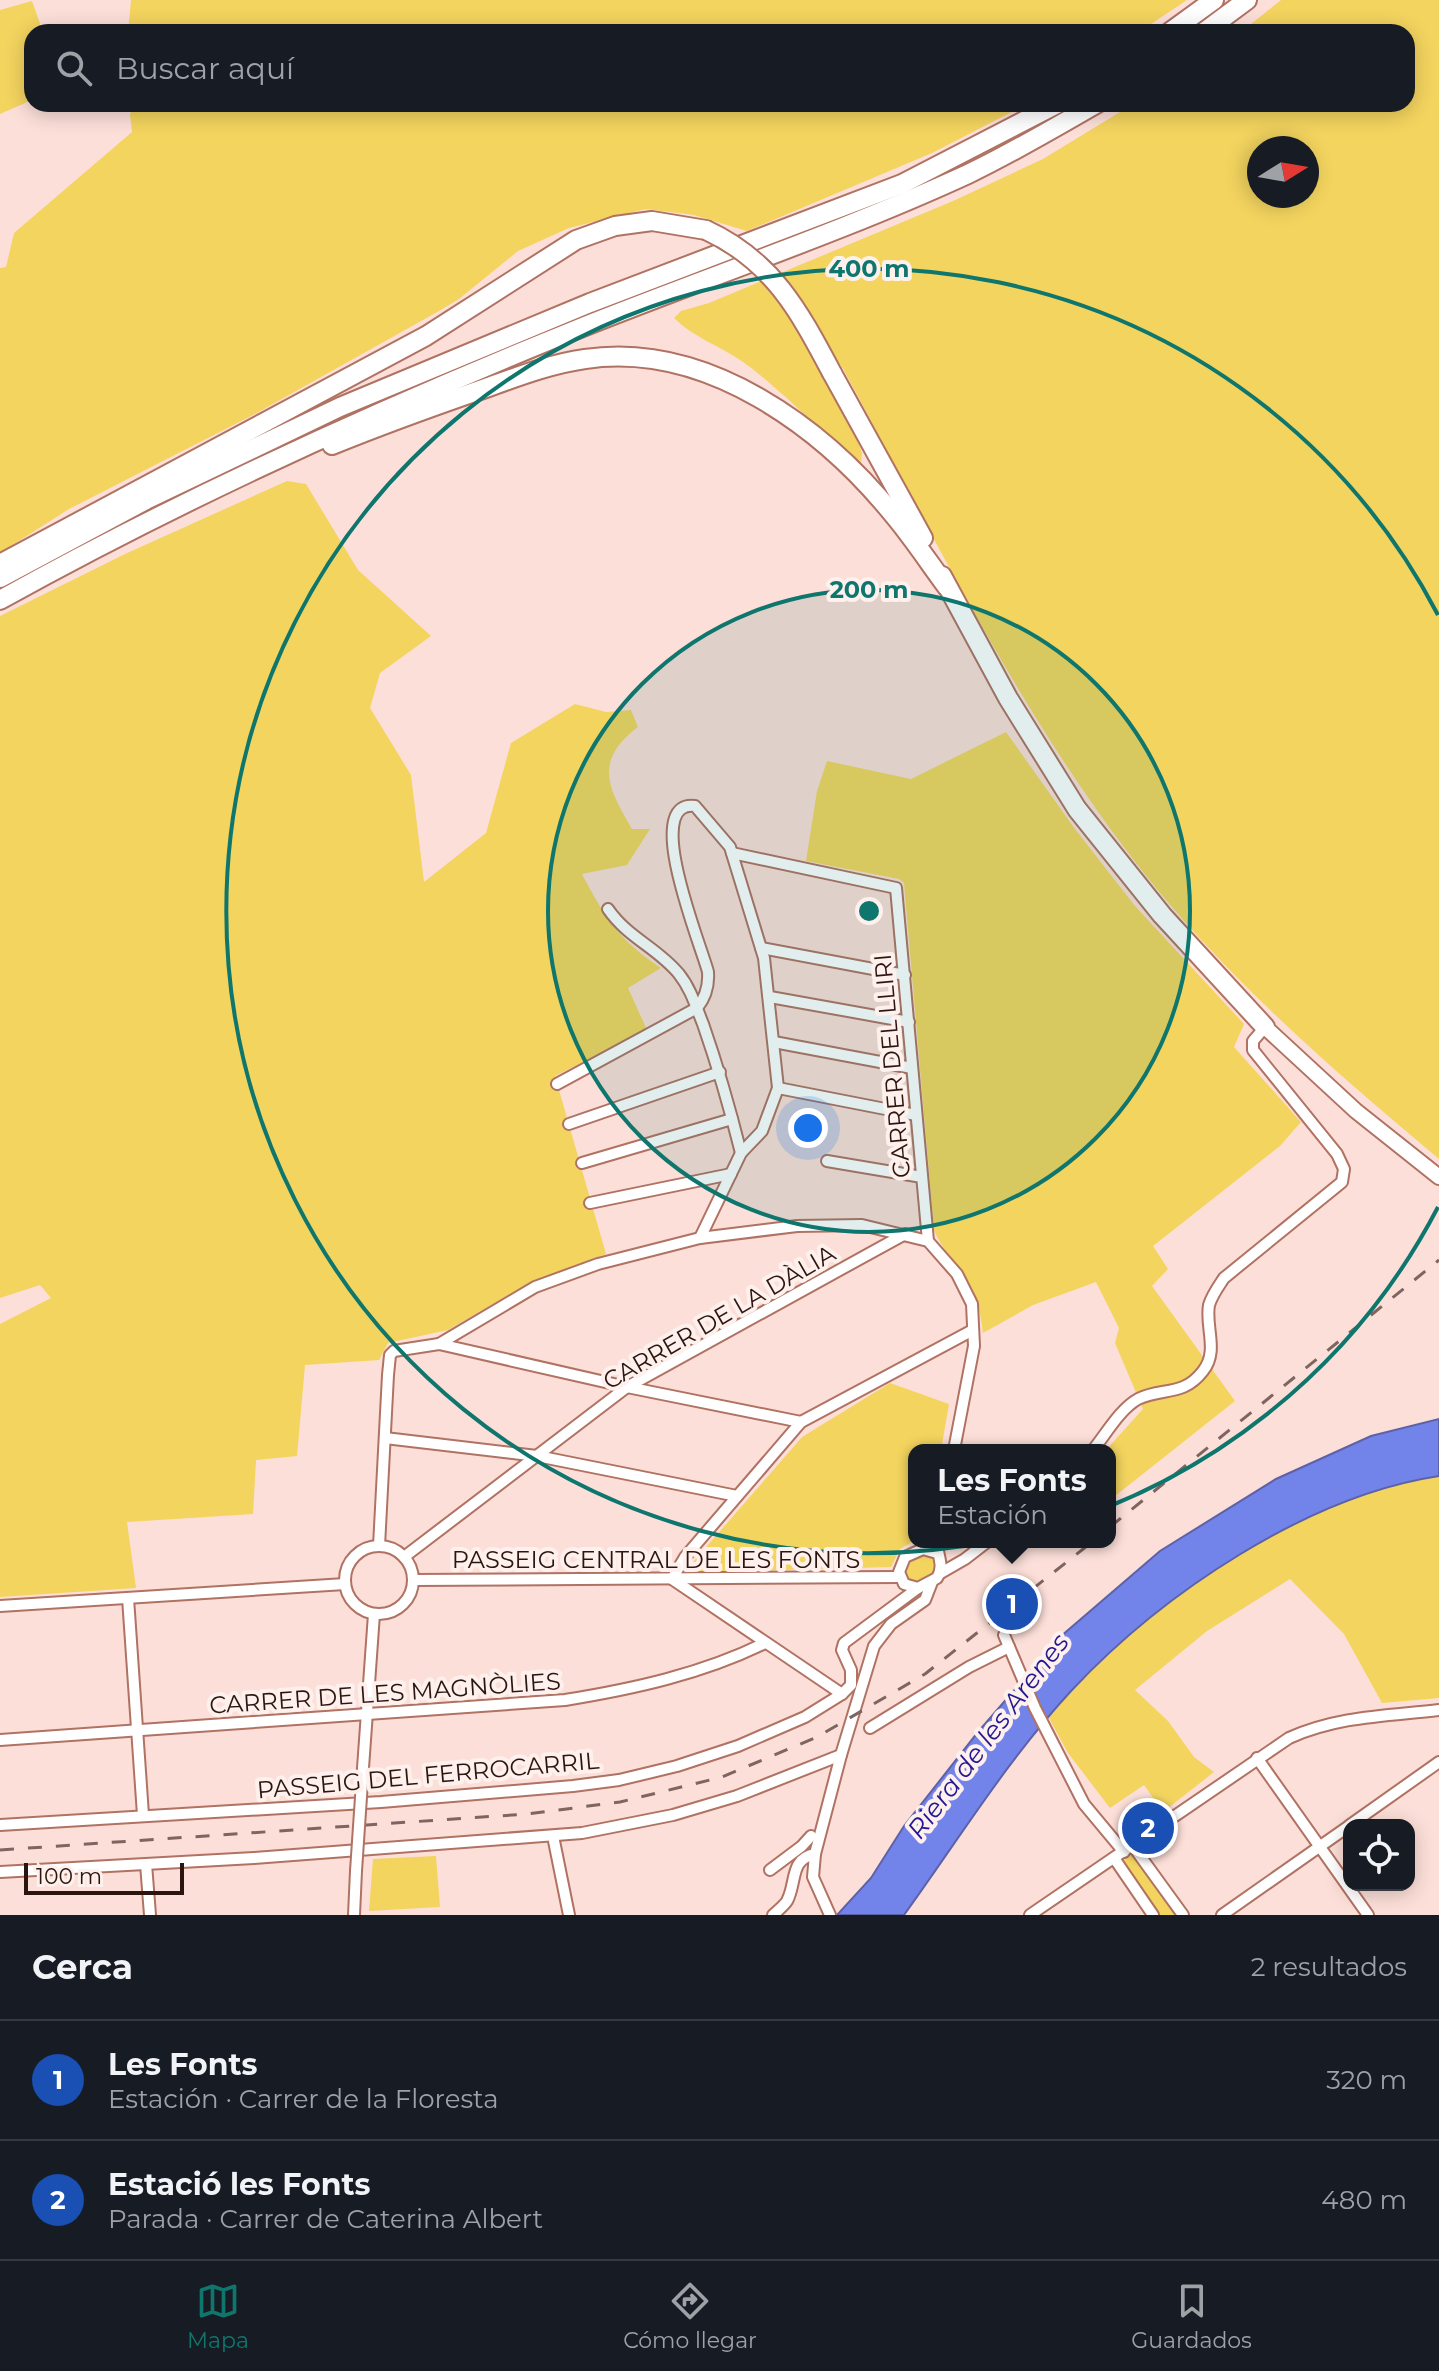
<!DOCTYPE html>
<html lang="es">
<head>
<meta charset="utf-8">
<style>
	:root { --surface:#171b24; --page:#242831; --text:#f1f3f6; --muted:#9ea1a6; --line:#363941; --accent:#0f766e }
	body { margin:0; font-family:Montserrat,sans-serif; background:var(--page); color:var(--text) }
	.controls { position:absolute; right:24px; bottom:24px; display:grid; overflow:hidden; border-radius:16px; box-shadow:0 4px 20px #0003 }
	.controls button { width:72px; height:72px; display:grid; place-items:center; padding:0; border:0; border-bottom:2px solid var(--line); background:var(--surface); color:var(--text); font:40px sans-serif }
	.compass { position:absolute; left:1247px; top:136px; width:72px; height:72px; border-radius:50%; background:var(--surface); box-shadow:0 4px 20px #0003; rotate:79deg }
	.scale { position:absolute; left:24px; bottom:20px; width:160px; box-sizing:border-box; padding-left:8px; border:4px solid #2d150f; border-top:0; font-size:22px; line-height:28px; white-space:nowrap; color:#2d150f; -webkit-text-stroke:6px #fef0ec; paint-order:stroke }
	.you { position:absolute; left:808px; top:1128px; width:28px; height:28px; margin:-20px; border:6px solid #fff; border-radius:50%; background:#1a73e8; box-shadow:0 0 0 12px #1a73e833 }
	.badge { display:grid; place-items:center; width:52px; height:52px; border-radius:50%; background:var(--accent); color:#fff; font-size:26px; font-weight:700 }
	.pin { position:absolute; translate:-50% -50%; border:4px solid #fff; box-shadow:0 2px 8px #0006 }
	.popup { position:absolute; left:908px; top:1444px; width:208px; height:104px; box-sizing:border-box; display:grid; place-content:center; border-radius:16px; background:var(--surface); filter:drop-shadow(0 2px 6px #0005); font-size:26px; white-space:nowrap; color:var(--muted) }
	.popup b { font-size:30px; color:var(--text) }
	.popup::after { content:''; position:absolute; left:50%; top:100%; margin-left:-16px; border:16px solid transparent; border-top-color:var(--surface) }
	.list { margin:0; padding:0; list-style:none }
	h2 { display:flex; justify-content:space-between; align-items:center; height:104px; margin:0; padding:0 32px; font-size:34px }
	h2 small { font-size:26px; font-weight:400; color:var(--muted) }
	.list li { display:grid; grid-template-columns:52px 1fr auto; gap:24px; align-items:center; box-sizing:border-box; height:120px; padding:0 32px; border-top:2px solid var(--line) }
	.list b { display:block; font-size:30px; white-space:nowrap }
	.list p { margin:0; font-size:26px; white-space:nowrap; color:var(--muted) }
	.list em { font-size:26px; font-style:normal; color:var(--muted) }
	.icon { flex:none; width:44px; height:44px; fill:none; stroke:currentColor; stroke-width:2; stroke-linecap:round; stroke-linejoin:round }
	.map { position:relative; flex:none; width:1439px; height:1915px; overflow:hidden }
	.search { position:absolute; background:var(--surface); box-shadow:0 4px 20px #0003; left:24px; right:24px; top:24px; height:88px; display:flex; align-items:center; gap:20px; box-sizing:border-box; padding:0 28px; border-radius:24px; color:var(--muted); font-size:30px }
	.sheet { height:344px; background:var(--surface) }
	nav { display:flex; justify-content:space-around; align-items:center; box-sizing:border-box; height:112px; border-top:2px solid var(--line); background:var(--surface); font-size:22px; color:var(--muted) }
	nav a { display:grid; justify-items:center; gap:4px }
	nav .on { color:var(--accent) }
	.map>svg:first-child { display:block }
	.green { fill:#f3d45f; fill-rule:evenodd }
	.water { fill:#7283e9; stroke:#5d62a8; stroke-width:2 }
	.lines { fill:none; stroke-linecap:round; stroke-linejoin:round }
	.street-casing { stroke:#b07263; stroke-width:14 }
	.secondary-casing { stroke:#b07263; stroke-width:18 }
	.highway-casing { stroke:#b07263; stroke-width:22 }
	.street { stroke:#fff; stroke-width:10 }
	.secondary { stroke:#fff; stroke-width:14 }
	.highway { stroke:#fff; stroke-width:18 }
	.rail { stroke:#7f655f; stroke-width:3; stroke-dasharray:14 14; stroke-linecap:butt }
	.street-bridge-casing { stroke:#b07263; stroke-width:14; stroke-linecap:butt }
	.highway-bridge-casing { stroke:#b07263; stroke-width:22; stroke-linecap:butt }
	.street-bridge { stroke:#fff; stroke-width:10 }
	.highway-bridge { stroke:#fff; stroke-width:18 }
	.ring { fill:none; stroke:#0f766e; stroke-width:4 }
	.labels { text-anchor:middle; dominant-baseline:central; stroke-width:8; stroke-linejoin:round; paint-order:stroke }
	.street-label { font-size:24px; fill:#2d150f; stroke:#fef0ec }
	.water-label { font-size:26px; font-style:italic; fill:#231891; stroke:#fef0ec }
	.centre { fill:#0f766e; stroke:#fef0ec; stroke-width:4 }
	.ring-label { font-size:24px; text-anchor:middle; font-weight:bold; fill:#0f766e; stroke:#fef0ec; stroke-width:8; stroke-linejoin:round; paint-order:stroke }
</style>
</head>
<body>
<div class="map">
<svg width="1439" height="1915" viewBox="0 0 1439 1915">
	<rect width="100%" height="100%" fill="#fcdfd8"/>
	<g class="green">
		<polygon points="131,0 1187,0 1139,32 128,32"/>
		<path d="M 1281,0 L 1439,0 L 1439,1159 C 1339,1075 1239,989 1156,888 C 1027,730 938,544 841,365 L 830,364 L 862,453 L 861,464 C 843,459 825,432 810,419 C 788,400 766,378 743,362 C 720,346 693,337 674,318 L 681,311 L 709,303 L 953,201 L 1043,159 L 1133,104 L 1407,104 L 1407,32 L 1241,32 ZM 1259,148 L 1307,148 L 1307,196 L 1259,196 Z"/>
		<polygon points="32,1 43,32 32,32 32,100 0,114 0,10"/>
		<polygon points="135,104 1027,104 932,153 747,231 694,215 646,209 569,228 518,251 459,299 439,311 253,415 69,509 0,553 0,268 6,267 14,233 132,132 130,114"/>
		<path d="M 287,481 L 306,484 L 358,570 L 431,636 L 380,673 L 370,708 L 411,775 L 424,882 L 486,833 L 511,743 L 575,704 L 606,712 L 631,710 L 638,727 C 593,761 608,788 632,829 L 650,829 L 627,865 L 582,874 C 606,919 618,939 661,968 L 628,988 L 647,1030 L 555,1076 L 606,1254 L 529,1283 L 448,1330 L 388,1343 L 379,1360 L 305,1365 L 297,1456 L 256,1460 L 253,1514 L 127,1522 L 136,1588 L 0,1597 L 0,1324 L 51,1298 L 40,1285 L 0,1298 L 0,616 L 125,554 Z"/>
		<path d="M 1006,732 L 1075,829 L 1135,906 L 1244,1024 L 1234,1047 L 1301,1122 L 1280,1146 L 1153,1246 L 1168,1269 L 1152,1286 L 1235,1401 L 1110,1500 L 1110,1450 L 1106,1450 L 1143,1409 L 1115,1343 L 1119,1328 L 1096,1282 L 1033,1305 L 983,1333 C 980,1313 978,1295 966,1278 C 954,1262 942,1249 934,1230 L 904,883 L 899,879 L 806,861 L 817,791 L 827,761 L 911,779 Z"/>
		<polygon points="890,1383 949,1404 941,1450 914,1450 914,1541 900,1549 891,1567 700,1572 694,1568 694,1561 802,1437"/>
		<path d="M 1439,1476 L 1439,1698 L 1382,1703 L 1344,1634 L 1290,1579 L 1207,1631 L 1135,1690 L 1168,1721 L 1194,1757 L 1214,1772 L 1163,1812 L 1144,1785 L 1110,1808 L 1068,1753 L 1049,1718 C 1139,1608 1296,1497 1439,1476 Z"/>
		<path d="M 923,1554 L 933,1557 L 934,1572 L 921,1581 L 908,1580 C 899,1566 911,1558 923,1554 Z"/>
		<polygon points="1134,1853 1178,1915 1159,1915 1122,1861"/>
		<polygon points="436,1856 440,1907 369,1911 373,1859"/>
	</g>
	<path class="water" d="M 1439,1419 L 1439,1476 C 1307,1496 1162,1594 1072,1690 C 1008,1759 959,1839 904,1915 L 837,1915 L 871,1878 L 904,1826 L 978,1732 L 1060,1637 L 1160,1551 L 1276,1479 L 1371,1436 Z"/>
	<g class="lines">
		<defs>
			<g id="street">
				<polyline points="732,853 896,888 928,1241"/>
				<path d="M 608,909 C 628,938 658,948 679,974 C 691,989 696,1007 703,1024 C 718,1067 730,1109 741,1153"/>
				<polyline points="761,948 905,975"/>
				<polyline points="770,997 909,1022"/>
				<polyline points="774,1042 912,1068"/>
				<path d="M 557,1084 L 697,1008 C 706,997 709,986 708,972 C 703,950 640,799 695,806 L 730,847 L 764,958 L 778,1088 L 762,1131 L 741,1153 L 700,1238"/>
				<polyline points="778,1088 916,1115"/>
				<polyline points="569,1124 720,1072"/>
				<polyline points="827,1161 922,1177"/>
				<polyline points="582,1163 732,1119"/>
				<polyline points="590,1203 731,1174"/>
				<polyline points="439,1344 535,1287 598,1264 700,1238 797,1226 862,1225 928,1241 957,1274 972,1304 974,1346 954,1450"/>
				<polyline points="385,1438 537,1456 737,1496"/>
				<path d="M 1093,1450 C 1106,1434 1120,1409 1138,1399 C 1163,1387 1183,1397 1203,1371 C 1219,1351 1205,1327 1209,1305 C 1212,1295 1218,1287 1224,1278 L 1342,1182 L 1344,1169 L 1337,1154 L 1253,1050 L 1253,1041 L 1265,1027"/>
				<path d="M 937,1542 C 937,1556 945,1565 937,1578 L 918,1588 L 904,1584 L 899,1572 L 905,1557 L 923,1549 L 937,1553"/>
				<circle cx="379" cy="1580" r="34"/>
				<polyline points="379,1546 388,1375 390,1355 394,1351 439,1344 627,1387 801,1422"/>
				<polyline points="404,1557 627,1387 905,1234"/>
				<polyline points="939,1574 965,1559 987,1542"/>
				<polyline points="413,1580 900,1577"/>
				<polyline points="128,1598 143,1815"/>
				<polyline points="0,1606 345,1584"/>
				<polyline points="1004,1635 1035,1708 1084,1804 1124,1852"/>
				<polyline points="842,1694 672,1579 685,1557 801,1422 973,1330"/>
				<polyline points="870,1728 969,1667 1009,1647"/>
				<path d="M 0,1740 L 565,1700 C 633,1689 702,1674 765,1643"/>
				<polyline points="1257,1758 1368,1915"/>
				<polyline points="362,1782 374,1614"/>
				<polyline points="0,1825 381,1802 573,1786 619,1780 677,1766 738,1746 805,1717 842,1694 851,1685 851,1670 842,1650 844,1643 918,1588"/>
				<polyline points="1350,1825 1439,1762"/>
				<polyline points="553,1836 569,1915"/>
				<polyline points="1133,1846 1183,1915"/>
				<polyline points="1114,1858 1153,1915"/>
				<polyline points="146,1864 150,1915"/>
				<polyline points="770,1870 802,1846 811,1836"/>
				<polyline points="0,1872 254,1858 582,1833 673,1815 737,1796 841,1755"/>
				<polyline points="354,1915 356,1871"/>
				<path d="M 773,1915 C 777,1911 784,1906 787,1901 C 797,1883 789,1859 815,1854"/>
				<polyline points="830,1915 813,1877 815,1854 841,1755 874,1646 891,1624 925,1600 932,1582"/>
				<path d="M 1030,1915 L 1289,1738 C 1338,1716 1387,1716 1439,1710"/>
				<polyline points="1222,1915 1349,1826"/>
			</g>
			<polyline id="secondary" points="1265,1027 1356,1111 1439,1177"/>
			<g id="highway">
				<polyline points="1170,32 1214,0"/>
				<polyline points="1204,32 1247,0"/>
				<polyline points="832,373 923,538"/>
				<path d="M 332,445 C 381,425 431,407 480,390 C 514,378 549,364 585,359 C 707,341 824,428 896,518 C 914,540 930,564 947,587"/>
				<polyline points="0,564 426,336 576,240 615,226 652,221 706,230"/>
				<polyline points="942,576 1008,698 1077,809 1162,915 1265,1027"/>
				<polyline points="0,578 146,500 340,407 590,303 902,184 1057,104"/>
				<path d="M 0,600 C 187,496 382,408 580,328 C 710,276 842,232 968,174 C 1012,153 1054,128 1096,104"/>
			</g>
		</defs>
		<use href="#street" class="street-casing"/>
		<use href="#secondary" class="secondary-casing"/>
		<use href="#highway" class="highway-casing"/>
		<use href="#street" class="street"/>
		<use href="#secondary" class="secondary"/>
		<use href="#highway" class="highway"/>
		<g class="rail">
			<polyline points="1110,1527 1439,1260"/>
			<polyline points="0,1850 527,1814 620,1802 722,1777 817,1737 925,1674 1092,1542"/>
		</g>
		<defs>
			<polyline id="street-bridge" points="356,1871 362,1782"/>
			<path id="highway-bridge" d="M 706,230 C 773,261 799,311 832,373"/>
		</defs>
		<use href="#street-bridge" class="street-bridge-casing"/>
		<use href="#highway-bridge" class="highway-bridge-casing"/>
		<use href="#street-bridge" class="street-bridge"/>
		<use href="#highway-bridge" class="highway-bridge"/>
	</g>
	<circle cx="869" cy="911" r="321" fill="#0f766e" fill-opacity=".12"/>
	<g class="ring">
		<circle cx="869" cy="911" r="321"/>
		<path d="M1438 1207A642 642 0 1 1 1438 615"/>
	</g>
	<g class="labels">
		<g class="street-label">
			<text transform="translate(892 1066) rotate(-95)">CARRER DEL LLIRI</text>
			<text transform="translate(719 1317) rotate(-30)">CARRER DE LA DÀLIA</text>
			<text x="656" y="1559">PASSEIG CENTRAL DE LES FONTS</text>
			<text transform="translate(385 1693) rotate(-4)">CARRER DE LES MAGNÒLIES</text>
			<text transform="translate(428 1775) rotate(-5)">PASSEIG DEL FERROCARRIL</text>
		</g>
		<g class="water-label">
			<text transform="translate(988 1736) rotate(-53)">Riera de les Arenes</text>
		</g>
	</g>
	<circle cx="869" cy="911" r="12" class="centre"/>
	<g class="ring-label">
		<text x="869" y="277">400 m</text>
		<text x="869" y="598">200 m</text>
	</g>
</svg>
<div class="controls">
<button><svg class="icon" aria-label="locate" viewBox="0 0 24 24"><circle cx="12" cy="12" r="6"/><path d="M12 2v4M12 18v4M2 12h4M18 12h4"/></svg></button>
</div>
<svg class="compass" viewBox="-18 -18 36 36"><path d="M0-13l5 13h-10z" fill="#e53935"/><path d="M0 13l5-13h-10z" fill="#9ea1a6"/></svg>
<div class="scale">100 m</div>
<div class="you"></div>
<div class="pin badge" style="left:1012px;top:1604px;background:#1a4fb4">1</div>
<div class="popup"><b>Les Fonts</b>Estación</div>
<div class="pin badge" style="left:1148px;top:1828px;background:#1a4fb4">2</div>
<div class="search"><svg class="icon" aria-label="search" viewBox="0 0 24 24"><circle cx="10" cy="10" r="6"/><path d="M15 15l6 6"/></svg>Buscar aquí</div>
</div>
<section class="sheet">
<h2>Cerca<small>2 resultados</small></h2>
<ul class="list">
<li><span class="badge" style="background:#1a4fb4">1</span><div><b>Les Fonts</b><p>Estación · Carrer de la Floresta</p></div><em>320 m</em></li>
<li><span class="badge" style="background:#1a4fb4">2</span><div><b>Estació les Fonts</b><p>Parada · Carrer de Caterina Albert</p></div><em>480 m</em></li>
</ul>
</section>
<nav>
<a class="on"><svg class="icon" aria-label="map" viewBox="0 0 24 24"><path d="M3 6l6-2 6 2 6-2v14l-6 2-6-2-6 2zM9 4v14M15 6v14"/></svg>Mapa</a>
<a><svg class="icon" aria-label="directions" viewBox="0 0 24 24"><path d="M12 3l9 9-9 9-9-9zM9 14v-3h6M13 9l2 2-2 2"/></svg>Cómo llegar</a>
<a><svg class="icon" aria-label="saved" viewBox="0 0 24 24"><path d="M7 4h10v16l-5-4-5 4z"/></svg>Guardados</a>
</nav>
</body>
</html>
